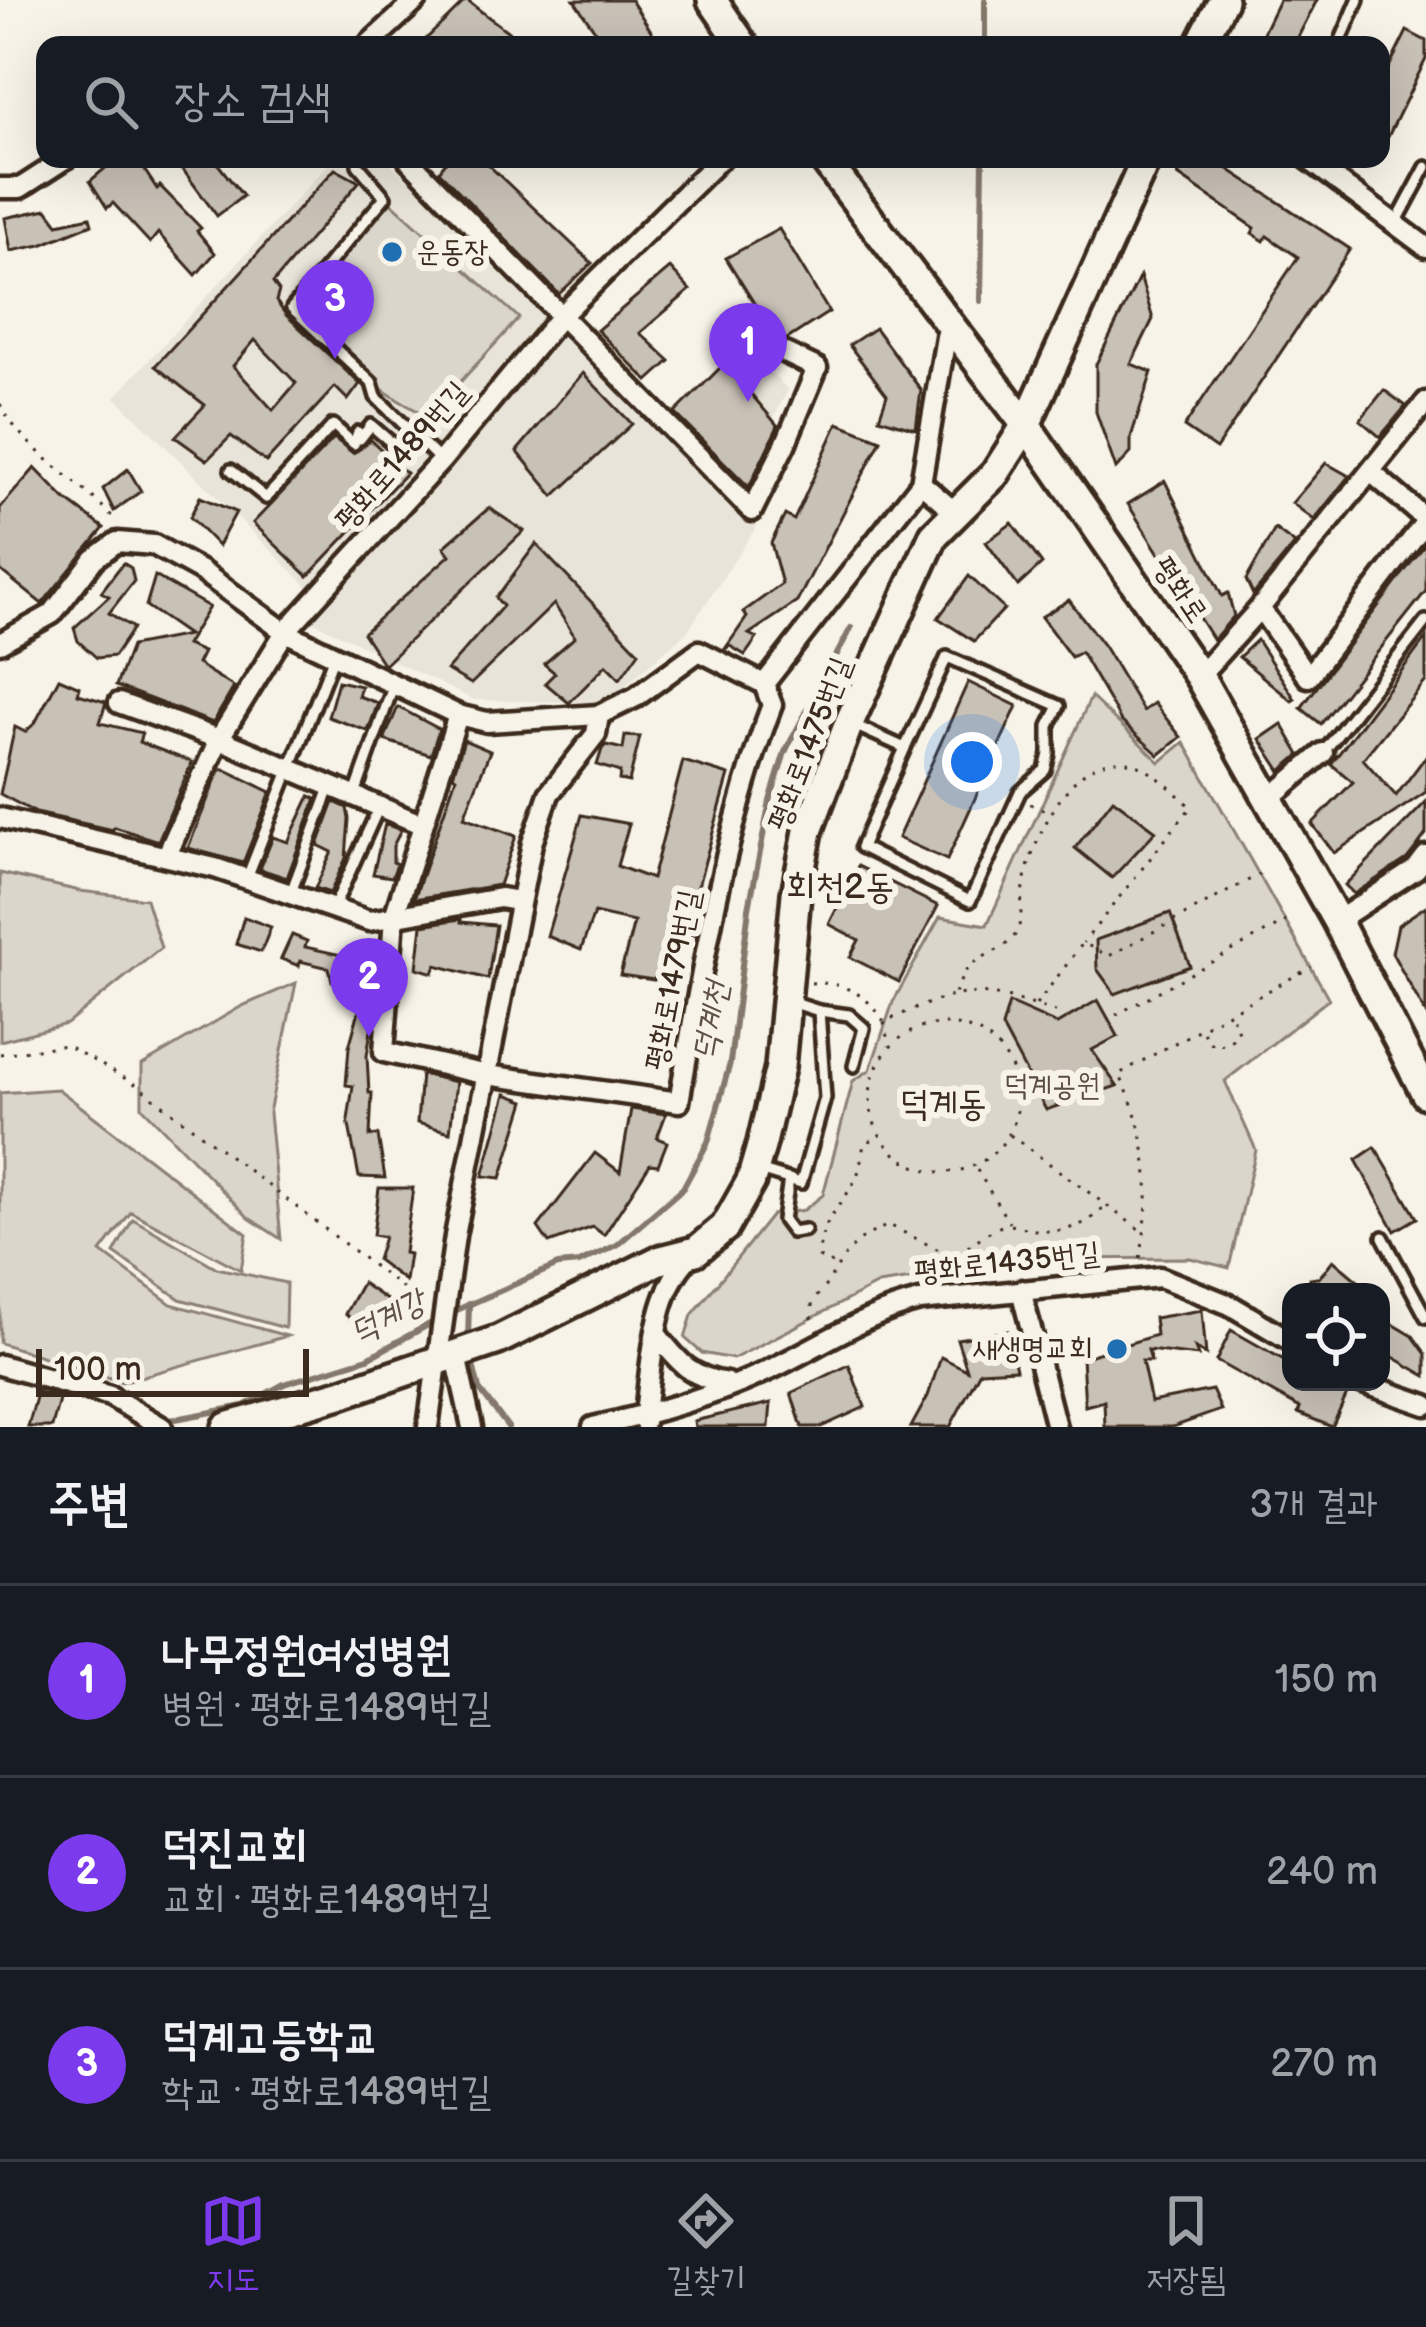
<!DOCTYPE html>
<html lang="ko">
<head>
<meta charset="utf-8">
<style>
	:root { --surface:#171b24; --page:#20242c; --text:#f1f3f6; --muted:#9ea1a6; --line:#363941; --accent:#7c3aed }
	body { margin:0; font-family:"Balsamiq Sans","Poor Story",sans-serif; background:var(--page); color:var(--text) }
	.controls { position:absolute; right:36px; bottom:36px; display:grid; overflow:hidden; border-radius:24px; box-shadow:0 12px 48px #0002 }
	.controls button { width:108px; height:108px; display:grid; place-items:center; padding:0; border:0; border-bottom:3px solid var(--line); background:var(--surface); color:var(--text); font:60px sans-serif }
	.scale { position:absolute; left:36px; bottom:30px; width:273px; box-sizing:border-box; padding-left:12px; border:6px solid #3b2a1e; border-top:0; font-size:33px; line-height:42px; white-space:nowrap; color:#3b2a1e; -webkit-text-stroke:9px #f7f3e8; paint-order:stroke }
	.you { position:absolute; left:972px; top:762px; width:42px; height:42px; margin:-30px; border:9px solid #fff; border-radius:50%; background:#1a73e8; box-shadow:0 0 0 18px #1a73e833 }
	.badge { display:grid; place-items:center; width:78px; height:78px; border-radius:50%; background:var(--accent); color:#fff; font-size:39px; font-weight:700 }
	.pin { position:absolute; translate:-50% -99px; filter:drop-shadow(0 3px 6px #0008) }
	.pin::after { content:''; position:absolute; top:63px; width:42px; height:36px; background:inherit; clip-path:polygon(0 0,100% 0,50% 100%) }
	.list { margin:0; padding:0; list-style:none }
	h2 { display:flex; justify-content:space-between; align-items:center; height:156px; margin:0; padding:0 48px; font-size:51px }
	h2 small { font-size:39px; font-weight:400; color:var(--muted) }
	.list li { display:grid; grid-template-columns:78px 1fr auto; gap:36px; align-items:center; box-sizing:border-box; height:192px; padding:0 48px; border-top:3px solid var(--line) }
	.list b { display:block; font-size:45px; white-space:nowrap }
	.list p { margin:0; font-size:39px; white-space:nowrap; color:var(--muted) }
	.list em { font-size:39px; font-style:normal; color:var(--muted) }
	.icon { flex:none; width:66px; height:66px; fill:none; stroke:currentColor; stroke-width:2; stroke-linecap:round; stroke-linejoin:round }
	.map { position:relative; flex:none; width:1426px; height:1427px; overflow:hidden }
	.search { position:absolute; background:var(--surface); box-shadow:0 12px 48px #0002; left:36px; right:36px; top:36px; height:132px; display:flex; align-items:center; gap:30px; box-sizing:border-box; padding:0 42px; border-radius:24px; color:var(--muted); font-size:45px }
	.sheet { height:732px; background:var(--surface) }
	nav { display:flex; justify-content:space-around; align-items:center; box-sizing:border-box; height:168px; border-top:3px solid var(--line); background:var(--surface); font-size:33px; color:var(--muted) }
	nav a { display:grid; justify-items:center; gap:6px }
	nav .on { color:var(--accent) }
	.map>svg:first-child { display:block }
	.built { fill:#e9e4d9 }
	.green { fill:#dbd6cb; stroke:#8b8074; stroke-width:3 }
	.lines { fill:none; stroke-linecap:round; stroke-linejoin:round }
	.stream { stroke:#84786c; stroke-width:6 }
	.building { fill:#c8c1b6; stroke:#3b2a1e; stroke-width:3; fill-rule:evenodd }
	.lane-casing { stroke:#3b2a1e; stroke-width:18 }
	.street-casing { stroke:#3b2a1e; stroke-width:27 }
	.secondary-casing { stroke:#3b2a1e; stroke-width:36 }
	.path { stroke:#3b2a1e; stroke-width:3; stroke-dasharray:3 9; stroke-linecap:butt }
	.lane { stroke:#f7f3e8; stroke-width:9 }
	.street { stroke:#f7f3e8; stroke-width:18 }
	.secondary { stroke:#f7f3e8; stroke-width:27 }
	.poi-dot { fill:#1f6fb2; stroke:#f7f3e8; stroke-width:4.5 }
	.labels { text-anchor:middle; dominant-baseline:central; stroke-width:12; stroke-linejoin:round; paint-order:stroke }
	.poi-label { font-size:30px; fill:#3b2a1e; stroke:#f7f3e8; text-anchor:start }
	.street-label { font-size:30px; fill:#3b2a1e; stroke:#f7f3e8 }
	.park-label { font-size:30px; fill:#5b4c41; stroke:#f7f3e8 }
	.water-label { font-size:33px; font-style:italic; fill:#5f5145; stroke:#f7f3e8 }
	.quarter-label { font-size:36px; fill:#3b2a1e; stroke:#f7f3e8 }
</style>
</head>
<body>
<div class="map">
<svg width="1426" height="1427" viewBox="0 0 1426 1427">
	<rect width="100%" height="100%" fill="#f7f3e8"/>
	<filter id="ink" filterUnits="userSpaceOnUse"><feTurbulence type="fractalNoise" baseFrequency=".00833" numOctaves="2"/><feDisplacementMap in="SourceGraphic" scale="24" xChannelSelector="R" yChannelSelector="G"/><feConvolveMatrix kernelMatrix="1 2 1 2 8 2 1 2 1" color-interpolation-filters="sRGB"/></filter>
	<g filter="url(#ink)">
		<g class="built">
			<polygon points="333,159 386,159 556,321 308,587 115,397"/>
			<polygon points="561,336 761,520 687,632 605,703 474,700 312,621"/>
			<polygon points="751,350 788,390 752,459 706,415"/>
		</g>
		<g class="green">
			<path d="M 385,197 L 519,318 L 429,416 C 374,393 334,347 292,308 Z"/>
			<polygon points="1091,697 1160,762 1184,742 1329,999 1225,1081 1256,1150 1229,1268 1190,1258 1050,1259 878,1284 733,1359 702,1353 685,1338 692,1315 772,1215 804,1210 823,1195 853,1081 870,1070 893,1002 940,917 987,925"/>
			<polygon points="0,873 80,891 146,899 161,948 67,1024 0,1041"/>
			<polygon points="296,983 269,1113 281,1239 249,1218 142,1107 142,1065 242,1006"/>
			<polygon points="58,1089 247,1234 241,1270 131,1212 101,1252 171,1304 287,1336 122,1382 0,1343 0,1093"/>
			<polygon points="133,1219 217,1268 286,1283 285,1328 180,1299 114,1253"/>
		</g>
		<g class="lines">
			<g class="stream">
				<polyline points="985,45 985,0"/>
				<polyline points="981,301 983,159"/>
				<polyline points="448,1314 558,1265 579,1263 617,1245 683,1188 708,1142 730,1063 749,908 770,801 785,752 851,628"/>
				<polyline points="468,1339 469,1304"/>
				<polyline points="471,1357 479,1389 508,1427"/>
				<polyline points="165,1421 244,1406 284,1384 368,1358 437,1320"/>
			</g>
		</g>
		<g class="building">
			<polygon points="466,0 526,45 420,45"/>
			<polygon points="574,0 631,0 657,40 649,45 605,45"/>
			<polygon points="1279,0 1317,0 1294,45 1257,45"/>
			<polygon points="1407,31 1426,41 1426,59 1381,151 1381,83"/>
			<polygon points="116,159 137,159 157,189 160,186 201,228 197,231 215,253 196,275 158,233 150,243 113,203 107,208 90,181"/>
			<polygon points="175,159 214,159 243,196 217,216"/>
			<polygon points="448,159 482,159 592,263 559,294 439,171"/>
			<polygon points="1189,159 1213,159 1350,249 1216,449 1184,427 1298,257 1267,236 1264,241 1252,233 1255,228 1178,175"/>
			<path d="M 335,169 L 359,182 L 273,283 L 279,291 L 276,301 L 286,315 L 360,384 L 348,400 L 335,387 L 266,462 L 231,436 L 207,460 L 175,437 L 205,405 L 155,366 ZM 255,340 L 296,383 L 273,410 L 233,366 Z"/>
			<polygon points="47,209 58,224 90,217 92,224 41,245 11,251 5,218"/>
			<polygon points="779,229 829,312 787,339 777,340 726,258"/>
			<polygon points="670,268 690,290 640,333 670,361 648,381 597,330"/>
			<polygon points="1140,276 1153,319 1131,364 1152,372 1131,437 1131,453 1116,469 1096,412 1096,364"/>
			<polygon points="875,328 921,390 916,429 879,418 887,395 849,345"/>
			<polygon points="725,363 778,426 749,487 675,413"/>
			<polygon points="583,373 632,424 554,496 517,451"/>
			<polygon points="1384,390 1406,406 1380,437 1360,420"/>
			<polygon points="838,423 881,440 797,602 749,634 757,638 745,655 730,646 725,649 747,617 743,612 782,584 771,543 785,515 794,520"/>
			<polygon points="334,438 353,453 371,440 406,473 308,576 253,523"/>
			<polygon points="1326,463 1349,476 1314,520 1292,503"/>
			<polygon points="35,468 65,499 104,528 42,604 0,570 0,508"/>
			<polygon points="128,469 141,491 114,511 103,489"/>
			<polygon points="1165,481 1222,596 1228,593 1234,616 1213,640 1128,504"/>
			<polygon points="200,497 236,512 218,546 190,517"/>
			<polygon points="489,508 524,531 384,665 363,633 450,555 444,547"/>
			<polygon points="1012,523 1042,564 1018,586 986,542"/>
			<polygon points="1275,529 1295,544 1253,595 1246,580"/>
			<polygon points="1426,543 1426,591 1321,724 1301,708"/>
			<polygon points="536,544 639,652 620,679 606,665 569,703 545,683 555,673 544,664 575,637 554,604 471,684 447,670 503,606 496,598"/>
			<polygon points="123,563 131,568 134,581 109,613 133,628 114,656 97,658 78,641 74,628 109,596 101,592"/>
			<polygon points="155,576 209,607 186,645 203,652 197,664 234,687 213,723 116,686 131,646 188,635 146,606"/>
			<polygon points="969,576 1004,609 974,641 938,618"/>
			<polygon points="1069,600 1104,646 1143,711 1154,703 1181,737 1159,755 1121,721 1081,652 1071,657 1041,617"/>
			<polygon points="1426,638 1426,681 1363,759 1396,796 1426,756 1426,792 1334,853 1312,824 1353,782 1331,764"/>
			<polygon points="1257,640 1295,699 1292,701 1239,657"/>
			<polygon points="59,678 80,687 78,694 106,702 100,723 142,733 139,742 192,762 158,841 114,827 113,830 36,813 0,794 15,727 25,732 35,723"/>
			<polygon points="338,681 361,686 358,696 378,703 368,731 328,717"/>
			<polygon points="968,682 1017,706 947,860 898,838"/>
			<polygon points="398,707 439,729 431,755 384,740"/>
			<polygon points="1282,724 1300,755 1281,771 1260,739"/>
			<polygon points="625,736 640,737 629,782 619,780 620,772 597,765 602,749 606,745 623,749"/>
			<polygon points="464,740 490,751 464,817 516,836 499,885 414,899 456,777 453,775"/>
			<polygon points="683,761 729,775 698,886 705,888 695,935 675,934 654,980 620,975 634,922 594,913 581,950 547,936 582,815 629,824 617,866 652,879"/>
			<polygon points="224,769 271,792 243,863 188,848 219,771"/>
			<polygon points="310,796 316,799 287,878 260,869 273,837 288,842"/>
			<polygon points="1113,799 1156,831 1112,878 1075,848"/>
			<polygon points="334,802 347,808 349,819 346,858 330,893 315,888 332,852 318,845"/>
			<polygon points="1426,802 1426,834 1418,845 1407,859 1354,894 1345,885"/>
			<polygon points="385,824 401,830 393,846 393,862 397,864 392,877 373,874"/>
			<polygon points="858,866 938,906 899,982 850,957 859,940 829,924"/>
			<polygon points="1426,906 1426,1014 1392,953 1398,925"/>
			<polygon points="1170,913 1190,966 1115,994 1097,969 1096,940"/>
			<polygon points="244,917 271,927 261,952 236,944"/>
			<polygon points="461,919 461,922 496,925 488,979 436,965 433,973 417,968 422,925"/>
			<polygon points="292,935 307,941 305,947 377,963 375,990 332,981 329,968 300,961 299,966 281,959"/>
			<polygon points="1098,1000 1118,1036 1092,1050 1117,1086 1046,1110 1002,1027 1009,1003 1057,1024"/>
			<polygon points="360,1007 374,1010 367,1056 369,1093 372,1093 370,1136 378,1135 385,1178 359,1177 348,1120 353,1086 346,1085 349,1047"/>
			<polygon points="421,1074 456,1082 450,1132 417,1123"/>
			<polygon points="506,1094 525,1101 501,1178 483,1176"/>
			<polygon points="631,1109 666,1114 657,1138 667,1142 658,1165 650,1164 604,1235 593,1227 549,1243 538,1227 595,1153 620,1172"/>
			<polygon points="1375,1147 1417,1218 1395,1231 1356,1160"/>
			<polygon points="379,1188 413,1188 404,1253 409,1254 405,1281 377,1260 384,1237 373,1235"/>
			<polygon points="1333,1260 1371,1292 1306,1292 1310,1278 1319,1278"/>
			<polygon points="362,1283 394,1305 386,1319 381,1315 371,1336 345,1314"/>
			<polygon points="1202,1310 1206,1355 1195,1348 1198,1356 1148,1350 1151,1361 1142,1361 1151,1402 1212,1390 1221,1410 1173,1427 1105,1427 1104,1401 1085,1406 1082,1358 1156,1335 1154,1318"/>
			<polygon points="1381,1317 1413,1336 1426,1354 1426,1376 1381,1350"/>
			<polygon points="1231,1330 1291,1364 1291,1382 1325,1382 1348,1392 1332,1427 1298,1413 1300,1408 1216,1361"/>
			<polygon points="1008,1331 1016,1369 980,1371 950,1427 911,1427 928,1396 941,1357 967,1370 957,1339"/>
			<polygon points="849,1365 865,1407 821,1427 802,1427 791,1393"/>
			<polygon points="38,1390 60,1396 52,1427 28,1427"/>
			<polygon points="771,1403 769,1427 695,1427 694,1421"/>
		</g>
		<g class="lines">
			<defs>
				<g id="lane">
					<polyline points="1339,45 1358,0"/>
					<polyline points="358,165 385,197 292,308 372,383 376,397 441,461"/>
					<polyline points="1396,223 1426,167"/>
					<polyline points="231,470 266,498 333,425 354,444 358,432 360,439 371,425 401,451 412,433"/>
					<polyline points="854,725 905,748 947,657 1059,706 1049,726 1049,754 1045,770 1020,792 970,901 861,847 905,748"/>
					<polyline points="1323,753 1426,621"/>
					<polyline points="354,797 394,684"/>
					<polyline points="246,880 334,656"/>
					<polyline points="290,895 330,788"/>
					<polyline points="333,909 379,807"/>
					<polyline points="819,1011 849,1015 864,1028 854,1066"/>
					<polyline points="756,1169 801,1183 825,1098 819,1011 791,1002"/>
					<polyline points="789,1179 783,1220 792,1232 805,1230"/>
					<polyline points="1383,1237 1426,1317"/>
				</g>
				<g id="street">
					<polyline points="368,45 417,0"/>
					<polyline points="408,159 752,511 785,445 817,368 783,352"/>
					<polyline points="1308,159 1426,247"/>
					<polyline points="0,188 20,188 65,159"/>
					<polyline points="1372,473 1426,519"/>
					<polyline points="921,483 955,512"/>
					<polyline points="1260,608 1308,677 1426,521"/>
					<path d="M 0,643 L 52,614 L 94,559 L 117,542 L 154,545 L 201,571 L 285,632 L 458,715 L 394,917 L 384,1052 L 487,1075 L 679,1102 C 702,970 724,830 772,705 L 764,684"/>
					<polyline points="1199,676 1260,608 1426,402"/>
					<polyline points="119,703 219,739 423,825"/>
					<polyline points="458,715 487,722 599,715"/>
					<polyline points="1267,801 1323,753"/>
					<polyline points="0,818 215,868 369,921 500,898 518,901"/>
					<polyline points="167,855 219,739 285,632 441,461 561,316 720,159"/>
					<polyline points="1337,921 1416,869 1426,856"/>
					<polyline points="1021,1290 1056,1427"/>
					<path d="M 658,1336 C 679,1363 692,1378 727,1383"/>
					<polyline points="456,1356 472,1427"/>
					<polyline points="0,1365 110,1396 162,1427"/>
					<polyline points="1360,1382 1426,1405"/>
					<path d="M 644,1422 C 651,1371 652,1292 690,1257"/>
					<polyline points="428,1427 455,1236 532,843 549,794 596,734 599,715 636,697 699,651 764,684 921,483 948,325"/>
					<path d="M 593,1427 C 647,1415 719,1395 769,1370 C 820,1346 865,1314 920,1301 L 1160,1277 L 1230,1305 L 1291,1341"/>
				</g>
				<g id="secondary">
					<polyline points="712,0 743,45"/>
					<polyline points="1200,45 1223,0"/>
					<polyline points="824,159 1026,425 1199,676 1337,921 1426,1094"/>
					<polyline points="227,1427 340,1394 498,1340 657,1261 696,1251 725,1227 751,1181 762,1143 780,1067 796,894 808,831 849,723 934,535 995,474 1026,425 1146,159"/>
				</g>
			</defs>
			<use href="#lane" class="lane-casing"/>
			<use href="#street" class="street-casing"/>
			<use href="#secondary" class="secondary-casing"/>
			<g class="path">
				<path d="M 0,404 C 25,453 81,480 116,521"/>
				<polyline points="1030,804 1048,812"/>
				<path d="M 811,983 C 842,981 869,995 884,1022 C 964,987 975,984 1058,1013"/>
				<path d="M 955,993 C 959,985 962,975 968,968 C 983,952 1010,951 1018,929 C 1023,915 1020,898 1024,883 C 1033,840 1073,746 1131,763 C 1154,770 1173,791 1191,807 L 1083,943"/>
				<polyline points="1036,1005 1083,943 1109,956 1260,874"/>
				<polyline points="1116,1015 1286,921"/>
				<polyline points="884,1022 889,1046"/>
				<circle cx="944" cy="1098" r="74"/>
				<polyline points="1203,1032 1212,1045 1228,1044 1238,1032 1231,1014"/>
				<polyline points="0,1054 66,1045 137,1085 414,1297 425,1295"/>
				<polyline points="1010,1135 1143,1232"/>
				<polyline points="977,1170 1009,1223"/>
				<path d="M 1140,1258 C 1153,1191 1150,1136 1119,1074 L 1311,967"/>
				<path d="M 832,1264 L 819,1257 C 820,1221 838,1211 853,1184 C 860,1174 861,1157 864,1145 L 876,1137"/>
				<path d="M 812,1319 L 812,1302 C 844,1268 837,1246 889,1225 L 949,1255 C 968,1249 981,1235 999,1227 C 1011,1222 1024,1229 1036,1230 C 1061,1234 1090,1226 1105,1205"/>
			</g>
			<use href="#lane" class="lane"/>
			<use href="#street" class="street"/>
			<use href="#secondary" class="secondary"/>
		</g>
	</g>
	<g class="poi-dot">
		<circle cx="392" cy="252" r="12"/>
		<circle cx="1117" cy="1349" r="12"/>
	</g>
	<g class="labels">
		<g class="poi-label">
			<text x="416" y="252">운동장</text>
			<text x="1093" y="1349" text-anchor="end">새생명교회</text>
		</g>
		<g class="street-label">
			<text transform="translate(402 456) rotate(-49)">평화로1489번길</text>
			<text transform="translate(1180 590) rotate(56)">평화로</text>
			<text transform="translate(810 744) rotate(-69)">평화로1475번길</text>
			<text transform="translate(673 980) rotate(-79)">평화로1479번길</text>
			<text transform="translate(1007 1263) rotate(-6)">평화로1435번길</text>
		</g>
		<g class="park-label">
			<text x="1052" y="1086">덕계공원</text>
		</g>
		<g class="water-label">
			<text transform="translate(711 1021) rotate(-80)">덕계천</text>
			<text transform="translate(388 1317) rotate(-27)">덕계강</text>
		</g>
		<g class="quarter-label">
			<text x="840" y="887">회천2동</text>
			<text x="943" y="1104">덕계동</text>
		</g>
	</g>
</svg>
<div class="controls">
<button><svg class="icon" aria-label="locate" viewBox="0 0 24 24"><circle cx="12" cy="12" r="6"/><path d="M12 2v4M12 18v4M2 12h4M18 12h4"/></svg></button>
</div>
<div class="scale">100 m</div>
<div class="you"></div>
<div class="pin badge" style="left:748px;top:402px">1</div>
<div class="pin badge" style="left:369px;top:1037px">2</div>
<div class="pin badge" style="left:335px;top:359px">3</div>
<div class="search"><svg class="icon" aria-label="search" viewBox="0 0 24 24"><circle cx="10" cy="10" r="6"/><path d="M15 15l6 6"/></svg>장소 검색</div>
</div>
<section class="sheet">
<h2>주변<small>3개 결과</small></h2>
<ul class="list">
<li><span class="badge">1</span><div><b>나무정원여성병원</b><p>병원 · 평화로1489번길</p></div><em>150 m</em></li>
<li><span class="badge">2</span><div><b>덕진교회</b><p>교회 · 평화로1489번길</p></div><em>240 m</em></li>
<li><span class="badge">3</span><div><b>덕계고등학교</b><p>학교 · 평화로1489번길</p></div><em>270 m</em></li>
</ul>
</section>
<nav>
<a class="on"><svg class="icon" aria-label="map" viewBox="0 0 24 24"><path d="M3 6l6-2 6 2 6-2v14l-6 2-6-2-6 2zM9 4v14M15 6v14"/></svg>지도</a>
<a><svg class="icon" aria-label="directions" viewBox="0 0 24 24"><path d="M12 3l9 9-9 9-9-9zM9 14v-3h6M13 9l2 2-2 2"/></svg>길찾기</a>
<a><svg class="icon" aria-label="saved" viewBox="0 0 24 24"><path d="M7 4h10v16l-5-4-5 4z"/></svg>저장됨</a>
</nav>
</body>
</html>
